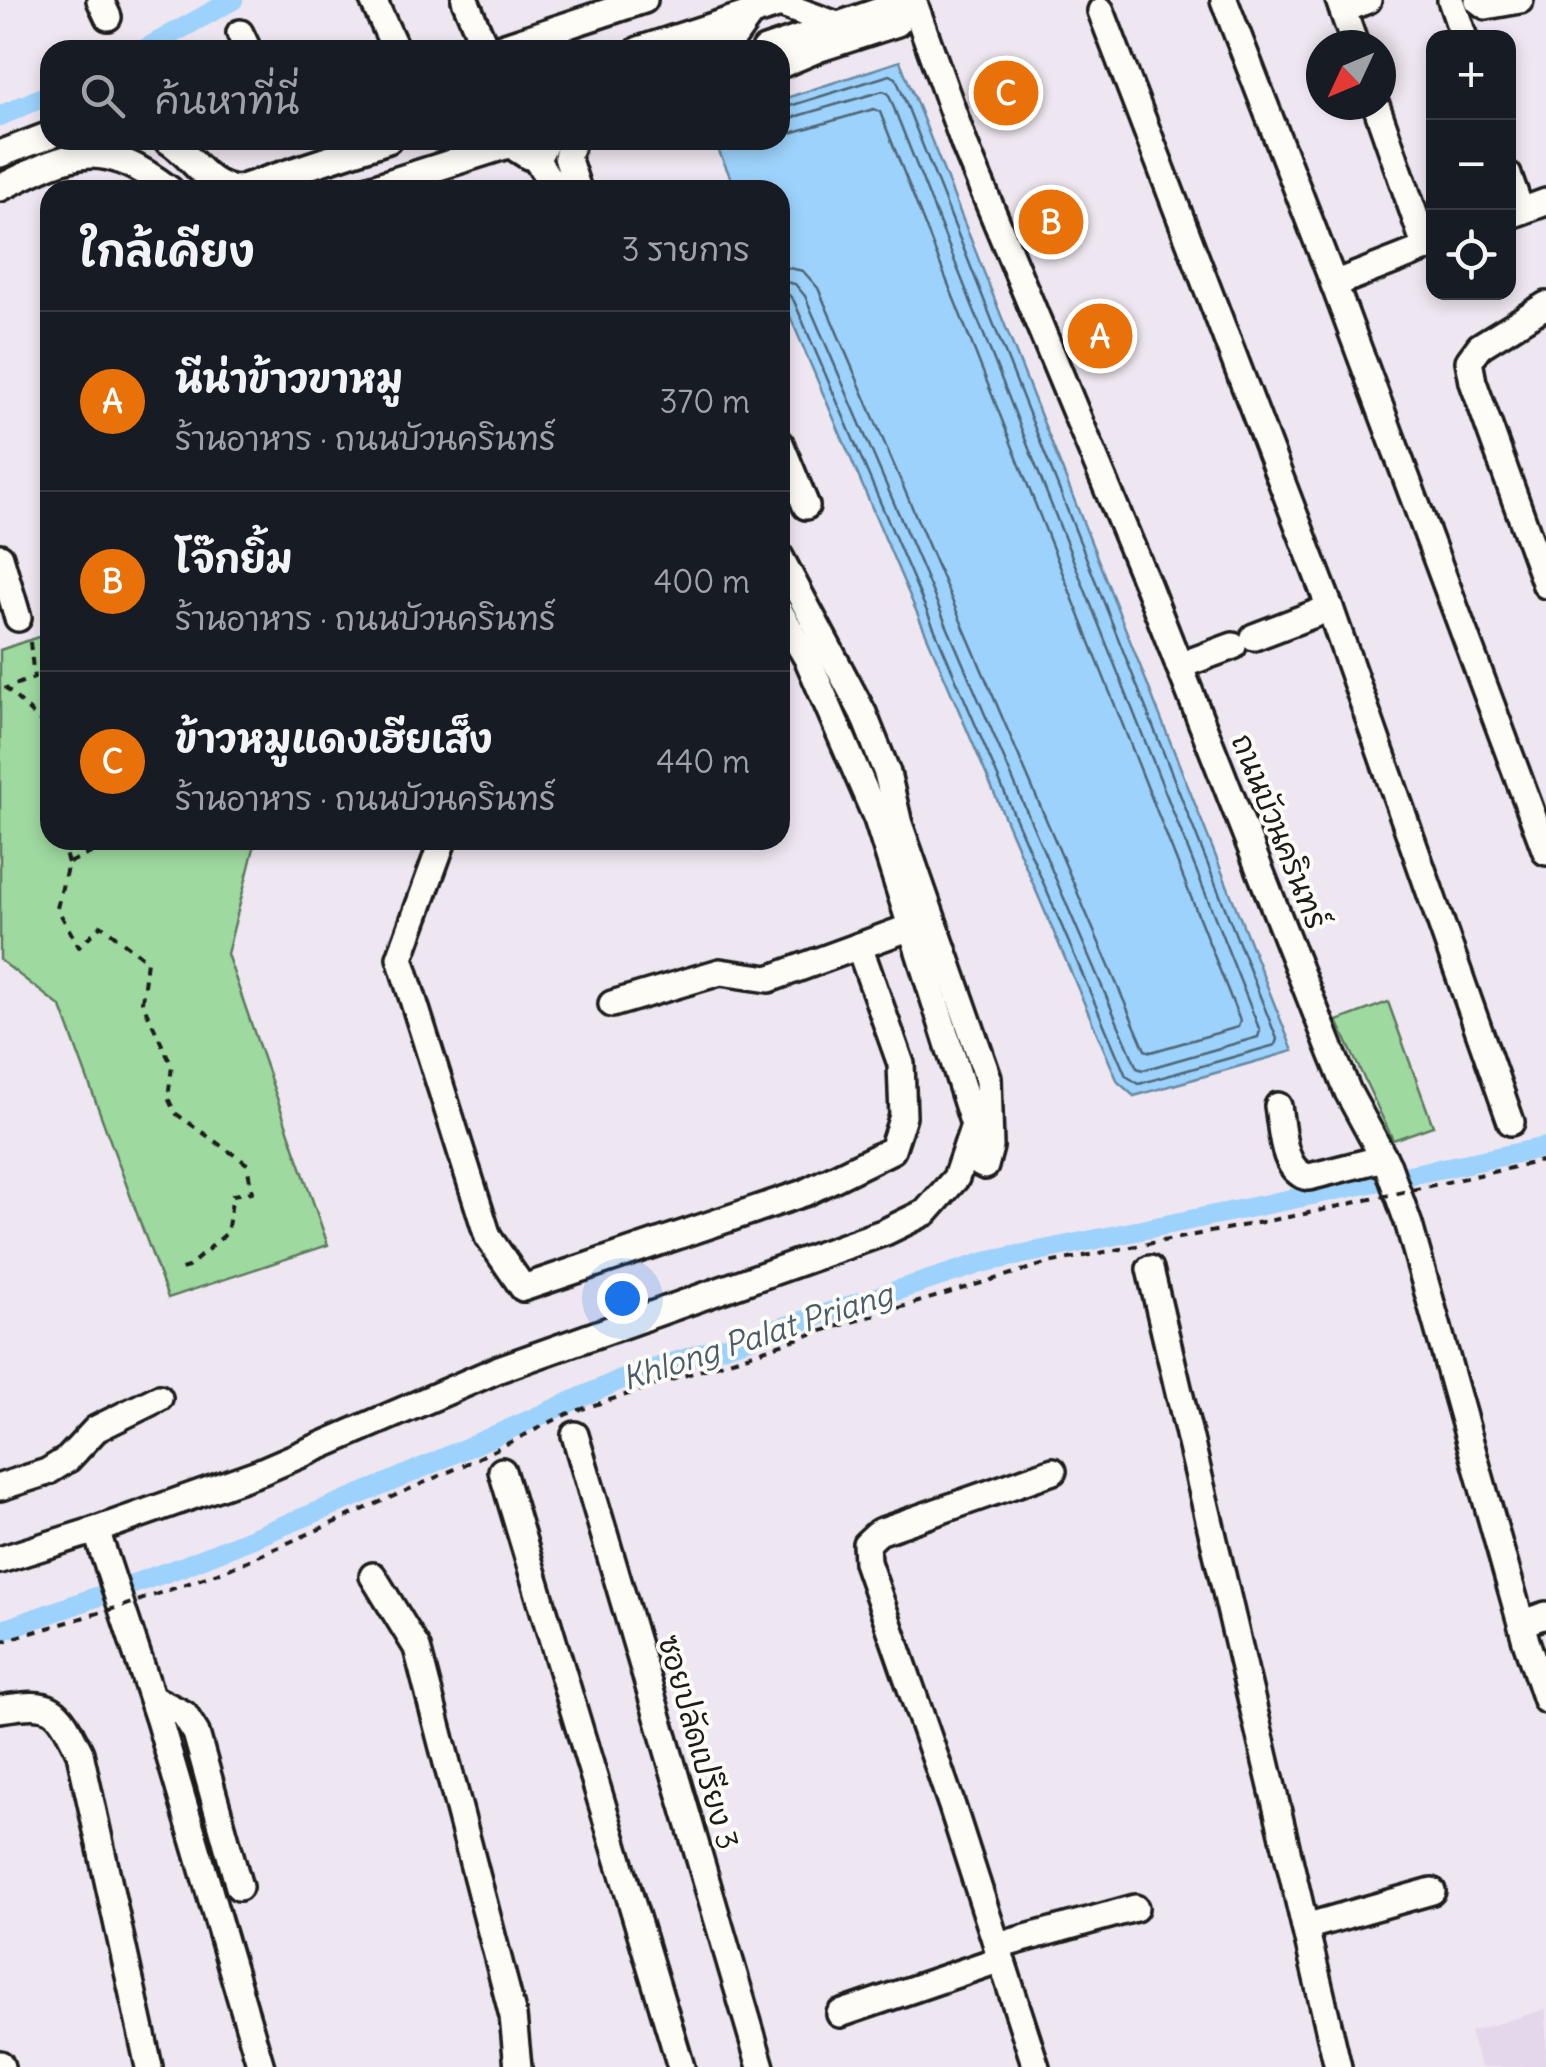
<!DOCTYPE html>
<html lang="th">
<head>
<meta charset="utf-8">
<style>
	:root { --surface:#171b24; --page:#20242c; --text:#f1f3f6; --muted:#9ea1a6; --line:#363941; --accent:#ea580c }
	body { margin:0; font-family:Delius,"Playpen Sans Thai",sans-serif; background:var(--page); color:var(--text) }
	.controls { position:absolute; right:30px; top:30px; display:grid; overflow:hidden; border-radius:20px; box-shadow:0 5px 15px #0003 }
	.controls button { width:90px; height:90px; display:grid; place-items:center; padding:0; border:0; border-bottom:2px solid var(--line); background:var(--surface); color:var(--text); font:50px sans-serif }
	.compass { position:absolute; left:1306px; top:30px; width:90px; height:90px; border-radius:50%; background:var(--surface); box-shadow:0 5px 15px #0003; rotate:226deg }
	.you { position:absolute; left:622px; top:1298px; width:35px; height:35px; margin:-25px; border:8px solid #fff; border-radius:50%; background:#1a73e8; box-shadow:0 0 0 15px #1a73e833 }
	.badge { display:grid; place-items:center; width:65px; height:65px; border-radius:50%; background:var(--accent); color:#fff; font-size:32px; font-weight:700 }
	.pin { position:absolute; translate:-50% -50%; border:5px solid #fff; box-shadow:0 2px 10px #0006 }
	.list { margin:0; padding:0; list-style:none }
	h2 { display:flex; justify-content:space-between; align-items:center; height:130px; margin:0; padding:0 40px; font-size:42px }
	h2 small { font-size:32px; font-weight:400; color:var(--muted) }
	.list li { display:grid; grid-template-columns:65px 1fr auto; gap:30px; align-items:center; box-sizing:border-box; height:180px; padding:0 40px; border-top:2px solid var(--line) }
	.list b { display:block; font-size:38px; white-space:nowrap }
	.list p { margin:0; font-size:32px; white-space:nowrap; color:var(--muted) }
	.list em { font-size:32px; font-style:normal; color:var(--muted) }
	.icon { flex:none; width:55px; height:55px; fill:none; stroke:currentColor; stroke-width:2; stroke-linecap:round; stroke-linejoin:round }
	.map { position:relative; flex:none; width:1546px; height:2067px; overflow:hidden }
	.search { position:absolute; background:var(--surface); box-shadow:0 5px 15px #0003; left:40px; top:40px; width:750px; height:110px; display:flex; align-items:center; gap:25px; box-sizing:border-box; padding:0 35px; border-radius:30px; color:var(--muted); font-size:38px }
	.panel { position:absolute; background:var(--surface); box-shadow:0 5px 15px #0003; left:40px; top:180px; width:750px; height:670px; border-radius:30px }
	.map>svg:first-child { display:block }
	.built { fill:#e4d6eb }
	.green { fill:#9ed9a0; stroke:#5d7a5e; stroke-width:2.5 }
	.water { fill:#9cd2fb; stroke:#6989a2; stroke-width:2.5 }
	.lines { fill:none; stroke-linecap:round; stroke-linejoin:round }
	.shore { stroke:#4f6575; stroke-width:2.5 }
	.canal { stroke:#9cd2fb; stroke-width:20 }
	.minor-casing { stroke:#1c1c1c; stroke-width:32 }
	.path { stroke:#1c1c1c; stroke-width:4; stroke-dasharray:8 8; stroke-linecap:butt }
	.minor { stroke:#fdfcf7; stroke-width:25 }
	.path-bridge { stroke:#1c1c1c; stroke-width:4; stroke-dasharray:8 8; stroke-linecap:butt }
	.labels { text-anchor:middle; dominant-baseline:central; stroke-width:8; stroke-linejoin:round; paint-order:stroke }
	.street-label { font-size:30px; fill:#1c1c1c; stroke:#fdfcf7 }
	.water-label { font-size:32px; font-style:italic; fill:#495c6a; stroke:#fdfcf7 }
</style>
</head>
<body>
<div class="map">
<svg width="1546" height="2067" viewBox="0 0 1546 2067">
	<rect width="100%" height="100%" fill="#eee6f0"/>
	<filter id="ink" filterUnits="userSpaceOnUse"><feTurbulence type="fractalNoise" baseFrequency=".01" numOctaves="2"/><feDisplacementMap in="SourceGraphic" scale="20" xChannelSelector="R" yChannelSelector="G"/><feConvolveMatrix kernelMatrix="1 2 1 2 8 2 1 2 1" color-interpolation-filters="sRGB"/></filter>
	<g filter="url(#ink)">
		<polygon class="built" points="1546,2009 1546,2067 1481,2067 1470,2032"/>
		<g class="green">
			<polygon points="50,633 50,840 256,840 227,954 328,1245 168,1298 61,1007 0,960 0,650"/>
			<polygon points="1388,1002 1433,1126 1393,1140 1337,1021"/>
		</g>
		<polygon class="water" points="900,61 1293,1051 1134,1096 1118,1082 780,293 780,190 736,190 714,140 780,140 780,100"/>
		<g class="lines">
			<g class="shore">
				<polyline points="780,109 890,75 896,78 1277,1039 1275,1045 1139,1084 1126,1076 794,301 789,295 780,293"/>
				<polyline points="780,121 883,91 888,93 1260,1031 1258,1037 1143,1070 1137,1068 805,296 795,284 780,281"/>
				<polyline points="780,136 874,109 880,112 1240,1021 1238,1027 1151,1052 1145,1050 818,288 803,271 780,266"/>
			</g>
			<g class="canal">
				<polyline points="143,50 233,0"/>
				<polyline points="0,116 50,94"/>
				<polyline points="0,1631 184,1566 383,1485 622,1379 985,1262 1546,1147"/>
			</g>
			<defs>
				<g id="minor">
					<polyline points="100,0 108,17"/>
					<polyline points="373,0 396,50"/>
					<polyline points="465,0 486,50"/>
					<polyline points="913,0 965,146 1147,584 1332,1053 1348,1092 1388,1166 1409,1225 1526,1641 1546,1700"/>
					<polyline points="1224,0 1334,284 1546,852"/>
					<polyline points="1339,0 1355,45"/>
					<polyline points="1451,0 1464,38"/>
					<polyline points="1478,0 1486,6 1520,0"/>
					<polyline points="1343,10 1368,0"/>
					<polyline points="1101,11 1330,608 1511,1122"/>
					<polyline points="240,33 248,50"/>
					<polyline points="493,50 644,0"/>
					<polyline points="639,50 780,4 834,24"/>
					<polyline points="706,50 731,41 751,13"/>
					<polyline points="765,50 912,0"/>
					<polyline points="780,65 820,48 897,23"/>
					<polyline points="1376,105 1426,248"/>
					<path d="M 167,140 C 194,156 205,188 239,189 L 388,140"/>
					<polyline points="514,140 517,149 528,156 540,153 547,140"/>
					<polyline points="573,140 567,157 578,190"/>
					<polyline points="0,154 50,135"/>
					<polyline points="534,156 556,190"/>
					<polyline points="1508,175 1521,211"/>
					<path d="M 0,188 C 72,152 100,136 170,190"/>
					<polyline points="366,190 514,143"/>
					<polyline points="1508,216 1546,202"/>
					<polyline points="1334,284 1434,245"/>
					<polyline points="1546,305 1480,346 1469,361 1473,382 1546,585"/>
					<polyline points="780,443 806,506"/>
					<polyline points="0,557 18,618"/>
					<polyline points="780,557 863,713 887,773 899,824 988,1078 990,1147 985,1166 964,1156"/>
					<polyline points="1254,637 1330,608"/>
					<polyline points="1179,666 1233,646"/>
					<polyline points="443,840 400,958 488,1237 523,1288 804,1193 892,1150 903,1116 901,1064 859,946"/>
					<polyline points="612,1004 720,972 769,979 911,927"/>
					<path d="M 1278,1106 C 1282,1128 1282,1173 1309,1177 L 1384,1158"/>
					<polyline points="1150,1269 1338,2067"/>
					<polyline points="575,1435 761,2067"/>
					<polyline points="502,1471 681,2067"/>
					<polyline points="0,1487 47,1472 68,1459 96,1429 159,1398"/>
					<polyline points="96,1530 159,1720 261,2067"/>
					<polyline points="0,1560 96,1530 260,1472 499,1369 885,1232 926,1212 956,1178 974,1125 877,819 808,660 780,612"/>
					<polyline points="373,1576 417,1648 513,2016 518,2067"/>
					<polyline points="1522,1623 1546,1615"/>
					<polyline points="152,1698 184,1714 196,1733 239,1887"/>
					<path d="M 0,1709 C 55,1700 57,1706 80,1753 L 149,2067"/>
					<polyline points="1305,1927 1432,1891"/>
					<polyline points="997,1946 1135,1908"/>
					<polyline points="840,2014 1001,1959"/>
					<polyline points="0,2064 1,2067"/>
					<polyline points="1036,2067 952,1806 867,1562 866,1544 879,1532 1053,1471"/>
				</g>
			</defs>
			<use href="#minor" class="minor-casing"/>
			<g class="path">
				<polyline points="30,642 34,678 6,688 50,731"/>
				<polyline points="50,765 45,780 50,799"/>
				<polyline points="61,840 68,863"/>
				<polyline points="121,840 68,863 57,908 79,947 101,925 147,961 142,1002 172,1066 168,1098 175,1113 247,1164 252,1192 233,1195 227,1233 188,1267 174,1271"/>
			</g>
			<use href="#minor" class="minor"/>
			<polyline class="path-bridge" points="0,1642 126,1605 229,1569 464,1465 567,1414 812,1334 1048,1263 1304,1214 1546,1160"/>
		</g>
	</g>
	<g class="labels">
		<g class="street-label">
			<text transform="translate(1280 831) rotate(68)">ถนนบัวนครินทร์</text>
			<text transform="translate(699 1742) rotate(74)">ซอยปลัดเปรียง 3</text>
		</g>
		<g class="water-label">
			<text transform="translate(757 1336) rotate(-18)">Khlong Palat Priang</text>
		</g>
	</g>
</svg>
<div class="controls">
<button>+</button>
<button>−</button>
<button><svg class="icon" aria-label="locate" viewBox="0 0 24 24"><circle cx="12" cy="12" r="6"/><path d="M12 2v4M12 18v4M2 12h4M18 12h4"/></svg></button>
</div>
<svg class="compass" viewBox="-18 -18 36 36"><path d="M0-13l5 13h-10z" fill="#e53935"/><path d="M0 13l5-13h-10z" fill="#9ea1a6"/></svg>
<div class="you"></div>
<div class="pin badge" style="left:1100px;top:336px;background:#e8710a">A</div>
<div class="pin badge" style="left:1051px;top:222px;background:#e8710a">B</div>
<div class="pin badge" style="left:1006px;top:93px;background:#e8710a">C</div>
<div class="search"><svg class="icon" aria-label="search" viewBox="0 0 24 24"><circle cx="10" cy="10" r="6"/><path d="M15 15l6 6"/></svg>ค้นหาที่นี่</div>
<section class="panel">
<h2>ใกล้เคียง<small>3 รายการ</small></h2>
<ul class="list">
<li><span class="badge" style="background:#e8710a">A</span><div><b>นีน่าข้าวขาหมู</b><p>ร้านอาหาร · ถนนบัวนครินทร์</p></div><em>370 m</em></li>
<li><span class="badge" style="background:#e8710a">B</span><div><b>โจ๊กยิ้ม</b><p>ร้านอาหาร · ถนนบัวนครินทร์</p></div><em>400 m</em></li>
<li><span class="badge" style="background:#e8710a">C</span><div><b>ข้าวหมูแดงเฮียเส็ง</b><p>ร้านอาหาร · ถนนบัวนครินทร์</p></div><em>440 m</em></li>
</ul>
</section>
</div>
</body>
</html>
